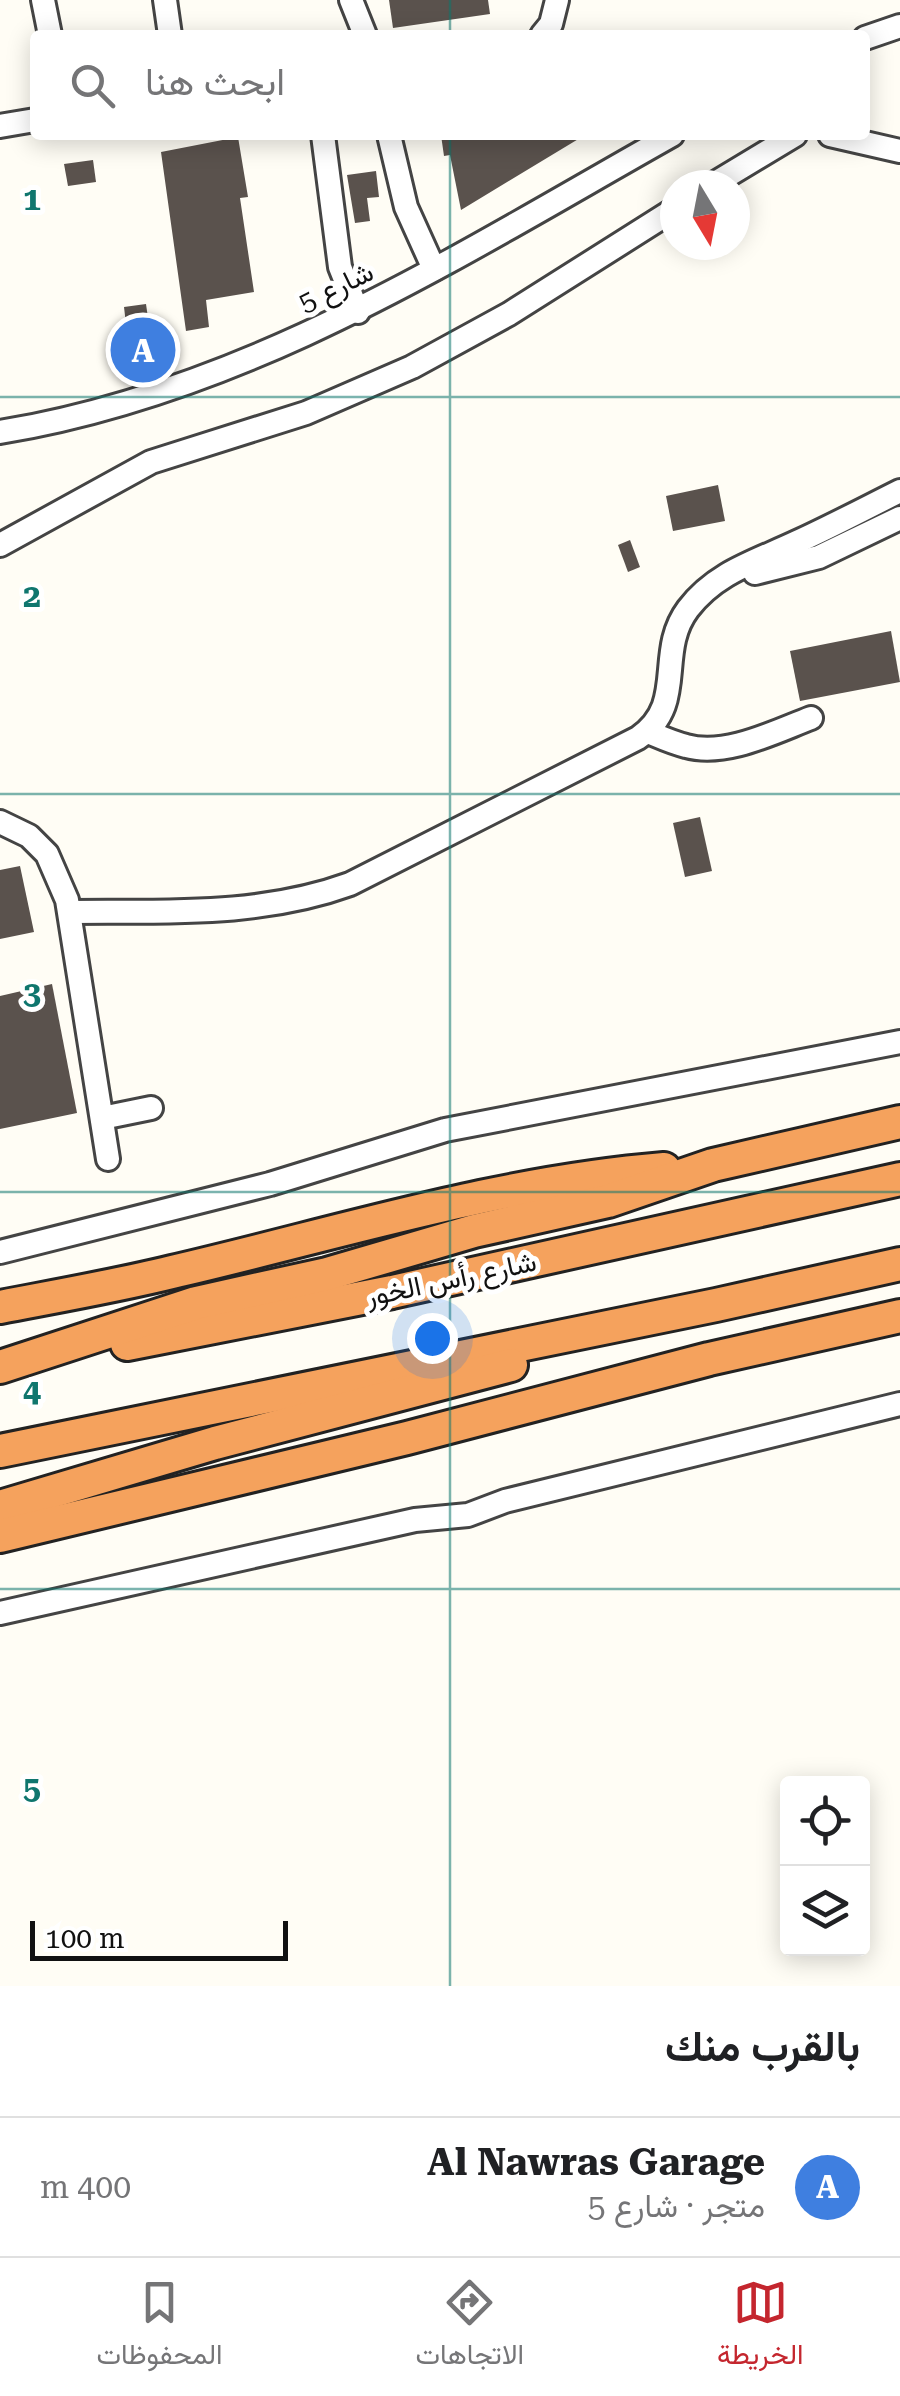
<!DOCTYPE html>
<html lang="ar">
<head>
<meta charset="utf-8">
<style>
	:root { --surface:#fff; --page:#f2f2f2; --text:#202124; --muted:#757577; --line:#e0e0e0; --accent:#c4262e }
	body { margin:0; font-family:"Roboto Serif",Vazirmatn,serif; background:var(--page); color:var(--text); direction:rtl }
	.controls { position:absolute; right:30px; bottom:30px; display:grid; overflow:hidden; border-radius:10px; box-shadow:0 5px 25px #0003 }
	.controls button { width:90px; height:90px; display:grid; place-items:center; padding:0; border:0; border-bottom:2px solid var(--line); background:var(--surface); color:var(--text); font:50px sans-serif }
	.compass { position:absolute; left:660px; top:170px; width:90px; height:90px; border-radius:50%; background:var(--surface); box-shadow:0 5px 25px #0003; rotate:170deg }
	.scale { position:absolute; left:30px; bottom:25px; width:258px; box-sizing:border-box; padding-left:10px; border:5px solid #111; border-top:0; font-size:28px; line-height:35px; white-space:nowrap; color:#111; -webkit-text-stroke:8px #fff; paint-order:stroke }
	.you { position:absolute; left:432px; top:1338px; width:35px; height:35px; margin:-25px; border:8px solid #fff; border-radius:50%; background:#1a73e8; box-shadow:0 0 0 15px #1a73e833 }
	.badge { display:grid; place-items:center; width:65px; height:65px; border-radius:50%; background:var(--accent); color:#fff; font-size:32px; font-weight:700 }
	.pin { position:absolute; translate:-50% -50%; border:5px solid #fff; box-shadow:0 2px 10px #0006 }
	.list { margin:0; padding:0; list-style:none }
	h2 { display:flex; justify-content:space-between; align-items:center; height:130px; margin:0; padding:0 40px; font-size:42px }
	h2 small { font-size:32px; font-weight:400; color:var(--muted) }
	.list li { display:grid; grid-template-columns:65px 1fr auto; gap:30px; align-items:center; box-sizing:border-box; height:140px; padding:0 40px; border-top:2px solid var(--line) }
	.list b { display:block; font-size:38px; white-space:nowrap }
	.list p { margin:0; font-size:32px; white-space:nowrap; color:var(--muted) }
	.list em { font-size:32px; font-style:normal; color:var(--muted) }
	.icon { flex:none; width:55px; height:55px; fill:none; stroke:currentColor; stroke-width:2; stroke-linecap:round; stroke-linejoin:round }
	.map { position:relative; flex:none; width:900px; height:1986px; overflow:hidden; direction:ltr }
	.search { position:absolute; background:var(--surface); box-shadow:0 5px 25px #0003; left:30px; right:30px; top:30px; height:110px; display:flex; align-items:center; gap:25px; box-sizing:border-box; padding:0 35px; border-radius:10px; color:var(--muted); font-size:38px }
	.sheet { height:270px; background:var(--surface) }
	nav { display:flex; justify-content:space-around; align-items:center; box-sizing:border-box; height:140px; border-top:2px solid var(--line); background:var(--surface); font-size:28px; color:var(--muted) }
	nav a { display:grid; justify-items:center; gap:5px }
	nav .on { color:var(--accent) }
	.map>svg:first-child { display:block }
	.building { fill:#5a524d }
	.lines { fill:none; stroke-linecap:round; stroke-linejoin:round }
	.minor-casing { stroke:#444; stroke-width:28 }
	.highway-casing { stroke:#222; stroke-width:38 }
	.minor { stroke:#fff; stroke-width:22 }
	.highway { stroke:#f5a25d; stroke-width:32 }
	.grid { fill:none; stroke:#0f766e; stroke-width:2.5; stroke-opacity:0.55 }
	.labels { text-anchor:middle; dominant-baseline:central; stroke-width:10; stroke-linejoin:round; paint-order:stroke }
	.street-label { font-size:28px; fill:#111; stroke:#fff }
	.grid-label { font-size:32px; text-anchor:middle; font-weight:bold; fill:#0f766e; stroke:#fff; stroke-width:10; stroke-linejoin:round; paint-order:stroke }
</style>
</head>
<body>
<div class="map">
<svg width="900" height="1986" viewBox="0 0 900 1986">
	<rect width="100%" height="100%" fill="#fffdf5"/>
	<g class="building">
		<polygon points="389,0 488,0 490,14 393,28"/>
		<polygon points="441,135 585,135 461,210 450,155 444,156"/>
		<polygon points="238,137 248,197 240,198 254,292 206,300 209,327 186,331 161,152"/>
		<polygon points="93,160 96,182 68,186 64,164"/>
		<polygon points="376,171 379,197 367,198 370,221 355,223 347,175"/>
		<polygon points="146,304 150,332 156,330 162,350 140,357 130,323 126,324 124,307"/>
		<polygon points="718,485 725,521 673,531 666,496"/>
		<polygon points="630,540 640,567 628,572 618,545"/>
		<polygon points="891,631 900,682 800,701 790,651"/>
		<polygon points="700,817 712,871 685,877 673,823"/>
		<polygon points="20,866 34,932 0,939 0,870"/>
		<polygon points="52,984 77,1113 0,1129 0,996"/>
	</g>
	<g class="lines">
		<defs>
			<g id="minor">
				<polyline points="43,0 50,35"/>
				<polyline points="165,0 170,35"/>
				<polyline points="351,0 365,35"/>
				<polyline points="542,35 551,24 557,0"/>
				<polyline points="865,38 900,26"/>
				<polyline points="0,126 35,120"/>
				<polyline points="323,135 340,267 358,312"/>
				<polyline points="389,135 406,207 434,269"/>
				<polyline points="830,135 900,151"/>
				<polyline points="712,185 795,135"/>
				<path d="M 0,432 C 249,391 457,256 672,135"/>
				<polyline points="0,545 151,462 306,413 412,367 509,314 675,209"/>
				<polyline points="755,573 819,557 900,518"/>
				<path d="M 648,732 C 660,737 673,743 686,746 C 726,757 774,732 811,718"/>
				<polyline points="0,822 29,836 47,854 67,900 108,1159"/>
				<path d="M 71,912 C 166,911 259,917 350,884 L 638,738 C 688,704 655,653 688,609 C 716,572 757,561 797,542 C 832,526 866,508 900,491"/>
				<polyline points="102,1118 151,1108"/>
				<polyline points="0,1252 270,1184 445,1130 900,1042"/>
				<polyline points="0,1613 415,1520 468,1515 505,1501 900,1404"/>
			</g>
			<g id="highway">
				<path d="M 0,1307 C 57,1296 115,1286 172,1272 C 336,1234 494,1183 664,1169"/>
				<polyline points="127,1344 392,1292 900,1179"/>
				<polyline points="0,1367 196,1303 327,1274 474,1231 608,1201 713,1165 900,1122"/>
				<polyline points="0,1451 716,1305 900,1264"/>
				<polyline points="0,1507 215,1443 511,1365"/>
				<polyline points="0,1536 407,1438 709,1359 900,1316"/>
			</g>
		</defs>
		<use href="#minor" class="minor-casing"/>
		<use href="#highway" class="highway-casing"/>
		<use href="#minor" class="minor"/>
		<use href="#highway" class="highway"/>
	</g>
	<path class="grid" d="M 450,0 L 450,35M 450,135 L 450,1986M 0,397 L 900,397M 0,794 L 900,794M 0,1192 L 900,1192M 0,1589 L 900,1589"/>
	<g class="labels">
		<g class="street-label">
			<text transform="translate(336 287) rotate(-26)">شارع 5</text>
			<text transform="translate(451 1279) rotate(-12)">شارع رأس الخور</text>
		</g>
	</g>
	<g class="grid-label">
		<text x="32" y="210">1</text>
		<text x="32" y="607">2</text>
		<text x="32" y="1004">3</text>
		<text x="32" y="1402">4</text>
		<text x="32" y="1799">5</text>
	</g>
</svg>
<div class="controls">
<button><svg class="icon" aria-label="locate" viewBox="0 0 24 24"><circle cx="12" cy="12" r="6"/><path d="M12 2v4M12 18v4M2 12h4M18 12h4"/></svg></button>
<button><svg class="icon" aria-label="layers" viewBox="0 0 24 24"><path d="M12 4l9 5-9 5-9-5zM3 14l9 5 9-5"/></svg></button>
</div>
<svg class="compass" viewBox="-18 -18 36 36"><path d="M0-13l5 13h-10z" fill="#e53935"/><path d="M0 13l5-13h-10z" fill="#757577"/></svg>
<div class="scale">100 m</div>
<div class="you"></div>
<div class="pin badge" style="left:143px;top:350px;background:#3f7fe0">A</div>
<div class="search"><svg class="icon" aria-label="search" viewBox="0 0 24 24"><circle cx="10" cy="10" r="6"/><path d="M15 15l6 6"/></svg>ابحث هنا</div>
</div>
<section class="sheet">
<h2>بالقرب منك<small></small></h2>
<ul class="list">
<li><span class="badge" style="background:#3f7fe0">A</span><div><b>Al Nawras Garage</b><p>متجر · شارع 5</p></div><em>400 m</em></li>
</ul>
</section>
<nav>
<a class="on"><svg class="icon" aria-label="map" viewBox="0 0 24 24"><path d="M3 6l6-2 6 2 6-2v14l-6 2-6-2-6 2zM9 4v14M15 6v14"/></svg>الخريطة</a>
<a><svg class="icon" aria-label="directions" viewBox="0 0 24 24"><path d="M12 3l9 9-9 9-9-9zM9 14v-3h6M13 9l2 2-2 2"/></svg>الاتجاهات</a>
<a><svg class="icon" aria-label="saved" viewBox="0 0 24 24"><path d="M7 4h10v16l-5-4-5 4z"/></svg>المحفوظات</a>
</nav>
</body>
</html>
